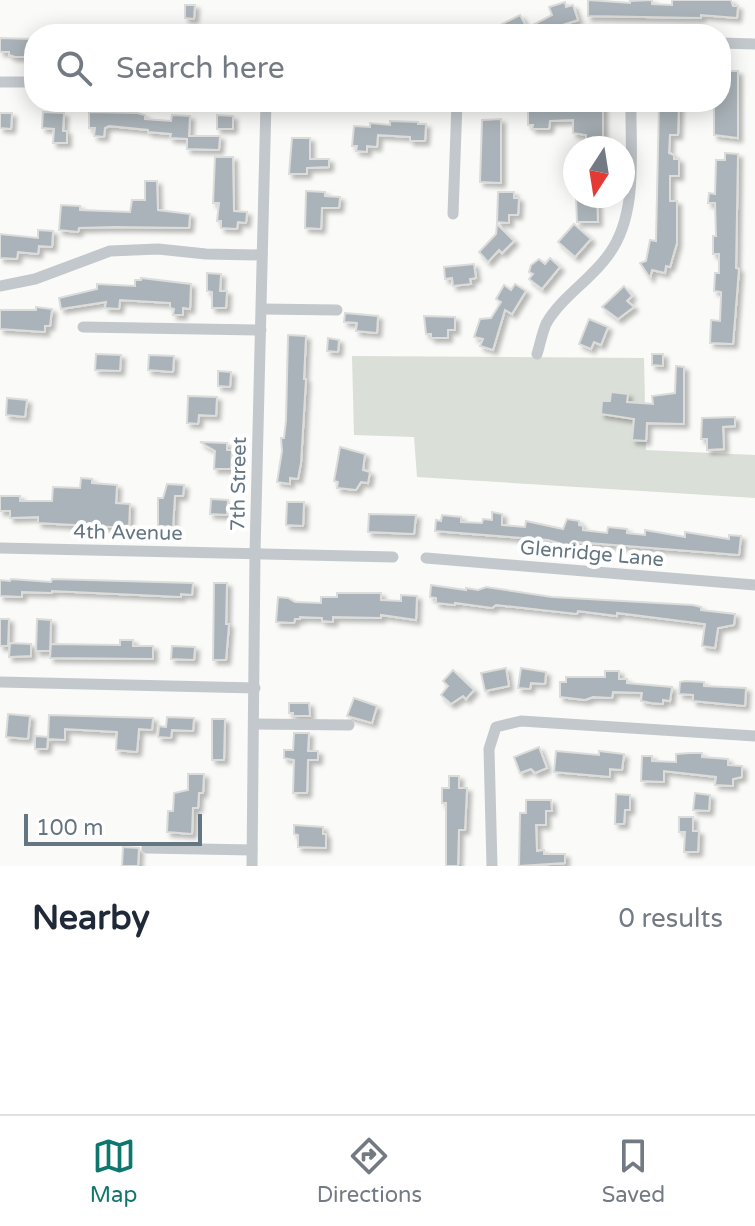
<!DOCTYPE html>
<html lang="en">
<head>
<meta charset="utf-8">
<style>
	:root { --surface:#fff; --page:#f6f6f7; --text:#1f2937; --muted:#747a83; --line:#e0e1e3; --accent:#0f766e }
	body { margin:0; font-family:"Varela Round",sans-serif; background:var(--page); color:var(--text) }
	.compass { position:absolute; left:563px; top:136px; width:72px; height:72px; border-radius:50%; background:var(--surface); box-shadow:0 4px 20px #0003; rotate:192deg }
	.scale { position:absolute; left:24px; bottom:20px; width:178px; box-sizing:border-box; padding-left:8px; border:4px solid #657683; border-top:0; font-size:22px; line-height:28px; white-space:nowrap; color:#657683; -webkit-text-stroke:6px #fff; paint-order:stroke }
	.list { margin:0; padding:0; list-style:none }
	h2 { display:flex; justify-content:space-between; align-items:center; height:104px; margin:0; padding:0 32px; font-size:34px }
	h2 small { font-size:26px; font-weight:400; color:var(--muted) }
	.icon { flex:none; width:44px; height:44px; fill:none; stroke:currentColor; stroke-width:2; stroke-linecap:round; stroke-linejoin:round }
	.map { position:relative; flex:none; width:755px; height:866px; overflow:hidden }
	.search { position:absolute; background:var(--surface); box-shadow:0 4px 20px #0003; left:24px; right:24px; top:24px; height:88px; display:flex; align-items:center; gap:20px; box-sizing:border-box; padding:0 28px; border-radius:32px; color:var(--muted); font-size:30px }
	.sheet { height:248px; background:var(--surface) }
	nav { display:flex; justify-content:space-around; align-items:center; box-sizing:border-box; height:112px; border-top:2px solid var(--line); background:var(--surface); font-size:22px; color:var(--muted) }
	nav a { display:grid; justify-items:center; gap:4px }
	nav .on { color:var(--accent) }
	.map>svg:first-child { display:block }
	.green { fill:#dadfd7 }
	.building { fill:#aab3b9; stroke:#dcdcda; stroke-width:2; filter:url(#shadow) }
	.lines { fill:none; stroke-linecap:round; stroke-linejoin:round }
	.minor { stroke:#c3c8cc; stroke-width:11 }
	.labels { text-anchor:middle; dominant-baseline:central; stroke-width:8; stroke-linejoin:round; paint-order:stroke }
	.street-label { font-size:20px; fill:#657683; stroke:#fff }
</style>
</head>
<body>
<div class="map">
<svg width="755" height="866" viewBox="0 0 755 866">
	<defs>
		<filter id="shadow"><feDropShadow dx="4" dy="4" stdDeviation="2" flood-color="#0004"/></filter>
	</defs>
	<rect width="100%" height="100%" fill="#fafaf8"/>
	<polygon class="green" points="352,356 644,358 646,450 755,455 755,498 417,477 414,437 354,435"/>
	<g class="building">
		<polygon points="588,0 630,3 630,1 652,0 652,4 672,5 672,0 731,0 733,6 738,6 737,18 701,15 701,18 588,16"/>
		<polygon points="565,2 566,7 573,5 578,20 535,34 508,34 502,24 520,15 527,28 552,15 549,7"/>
		<polygon points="185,5 195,5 194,19 185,18"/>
		<polygon points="0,38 32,39 32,57 15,57 9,55 9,52 0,52"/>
		<polygon points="724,71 738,71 738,138 714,135 714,102 721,102 721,79 724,80"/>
		<polygon points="550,102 603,102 603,140 586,140 586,135 573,133 573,120 550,121 549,129 532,129 533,125 528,125 528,108 550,108"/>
		<polygon points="659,102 679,102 678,135 670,135 669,153 674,155 674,159 679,159 679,176 670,176 670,201 677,201 677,243 670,267 666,266 665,273 652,270 650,278 640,263 646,261 650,240 656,241"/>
		<polygon points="43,112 64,113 63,131 67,131 67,143 53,143 54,129 42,128"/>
		<polygon points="89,112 137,113 145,115 145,119 171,121 172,115 190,116 189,136 220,136 219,150 187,149 187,139 170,138 171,134 148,132 148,130 109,126 105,128 104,137 94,136 95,128 89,128"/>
		<polygon points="0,113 12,113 11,129 0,128"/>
		<polygon points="217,115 233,116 233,129 217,129"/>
		<polygon points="501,119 501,183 480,182 482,120"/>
		<polygon points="390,121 418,122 418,124 426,124 425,141 410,141 410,137 378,135 377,147 367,146 367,152 356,151 357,146 352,146 354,126 370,127 370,123 390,125"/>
		<polygon points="292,138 310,138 310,159 329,159 329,167 307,168 307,174 289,174"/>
		<polygon points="725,153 738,154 736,268 739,269 733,344 710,343 711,320 720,321 721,296 721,292 714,291 715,273 719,273 719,254 713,254 713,236 716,236 715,203 708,203 709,193 715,194 716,160 725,160"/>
		<polygon points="215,157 233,157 234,211 247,212 246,223 238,222 237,229 221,228 221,221 217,221 219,203 213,203"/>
		<polygon points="145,181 157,181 158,210 190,214 189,228 115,227 79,228 78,232 59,230 61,205 80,206 80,210 130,212 132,200 145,200"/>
		<polygon points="306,191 325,192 325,196 340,197 339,208 322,208 321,229 305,228"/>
		<polygon points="498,192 514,192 514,198 519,198 518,215 509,215 509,223 497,222"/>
		<polygon points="578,196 597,196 598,222 577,222 576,198"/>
		<polygon points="497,224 514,241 502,253 499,250 488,262 479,252 496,234"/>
		<polygon points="574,224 591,239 575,257 558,242"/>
		<polygon points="38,230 53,231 52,247 39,246 38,254 18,252 17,259 0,258 0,234 38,238"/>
		<polygon points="550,258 560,267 542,289 529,279 533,274 529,272 531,265 539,259 545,264"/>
		<polygon points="474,264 476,278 470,279 471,284 453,286 452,278 445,279 444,267"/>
		<polygon points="207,273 221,274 220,291 227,291 226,308 212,308 212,292 207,291"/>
		<polygon points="141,278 191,284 190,309 183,308 183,315 173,315 174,309 170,308 170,303 120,300 119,309 105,308 106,302 61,309 59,298 97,289 97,284 135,286 135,280 141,280"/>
		<polygon points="515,284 526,291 512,314 505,310 493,350 480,346 483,339 474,337 480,319 491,318 501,302 496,299 504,285 511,290"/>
		<polygon points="624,286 632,296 627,301 634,307 618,319 602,307"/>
		<polygon points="36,307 52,309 50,326 45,326 45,332 0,329 0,310 36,310"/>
		<polygon points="345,313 378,316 377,333 356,331 357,323 344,322"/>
		<polygon points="424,316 455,317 455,330 448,330 448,338 431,338 431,334 426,334"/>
		<polygon points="589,319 608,327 601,345 594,342 591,349 579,344"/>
		<polygon points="288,335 306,336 304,379 306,379 301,463 298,479 290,478 290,484 277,482 282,451 281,438 284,438 286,420"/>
		<polygon points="328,338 339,340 338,352 327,351"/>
		<polygon points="96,354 121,355 120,371 95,370"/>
		<polygon points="652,354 663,354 663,366 652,365"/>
		<polygon points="149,355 174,356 173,372 148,370"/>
		<polygon points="676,366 684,367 684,424 647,423 646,441 632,440 634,419 601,414 602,401 610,401 611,392 628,394 627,402 653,404 652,396 675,393"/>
		<polygon points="218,371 231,372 230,387 218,386"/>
		<polygon points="188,396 217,397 216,416 199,415 198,424 187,423"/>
		<polygon points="7,398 27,400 25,417 6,415"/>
		<polygon points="735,417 735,426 723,427 724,449 707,450 707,439 701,439 702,418"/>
		<polygon points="200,442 227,443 227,450 232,450 231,469 214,469 215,451"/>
		<polygon points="340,447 365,454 363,470 370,472 368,483 361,482 356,490 337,488 338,482 334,481"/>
		<polygon points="81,478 92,479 92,483 117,485 116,503 130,504 129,528 38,523 38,517 10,518 10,511 0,511 0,496 20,496 20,501 52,501 53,487 80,488"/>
		<polygon points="167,484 184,485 183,496 175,496 173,527 158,526 158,498 163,498"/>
		<polygon points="211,499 228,500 227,515 210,514"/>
		<polygon points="287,502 304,502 303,526 286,525"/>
		<polygon points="492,512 502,514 502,525 525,527 526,521 563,529 567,519 579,521 579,525 583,526 583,530 607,533 608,527 627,529 627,533 645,535 645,530 685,537 685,532 729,539 729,535 741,536 739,555 577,542 576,548 548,540 435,531 436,520 441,521 442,515 461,517 461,522 482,523 483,519 492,520"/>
		<polygon points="369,514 416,515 414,534 368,532"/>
		<polygon points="11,579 51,582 52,579 193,583 192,595 181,594 181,597 52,591 52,593 22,592 22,597 0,596 0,580 10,581"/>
		<polygon points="214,583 227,583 226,624 229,624 226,660 213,660"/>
		<polygon points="431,585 466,590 466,588 478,590 486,587 552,597 693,605 701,607 701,610 735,614 734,625 718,628 715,648 702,646 705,624 617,613 617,616 578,611 577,614 496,605 492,608 455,603 455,605 436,603 436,598 430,597"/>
		<polygon points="337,593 381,593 381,600 401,601 401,595 417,596 416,620 381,615 381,618 333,617 333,622 322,621 322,618 300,617 300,619 295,619 294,623 276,622 278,597 288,598 295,602 321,603 321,597 337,597"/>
		<polygon points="0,619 9,619 8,646 0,646"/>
		<polygon points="37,619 51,620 50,651 36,651"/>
		<polygon points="120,640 133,640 133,646 153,646 153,659 50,658 51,644 120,645"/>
		<polygon points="10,643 31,644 31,656 9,657"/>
		<polygon points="172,646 195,647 194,660 171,659"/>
		<polygon points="506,668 509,686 485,691 481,673"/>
		<polygon points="521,668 546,672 545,684 531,683 530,689 518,688"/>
		<polygon points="453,670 474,690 466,699 463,696 451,704 441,695 448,686 443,681"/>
		<polygon points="605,671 619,671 619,679 627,679 627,683 672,687 670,701 663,700 663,704 651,703 641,701 642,693 613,692 612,698 593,697 585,700 560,697 560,682 566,682 566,677 605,677"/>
		<polygon points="685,681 704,682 704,686 746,688 745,706 693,701 693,695 679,694 680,682"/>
		<polygon points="354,698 377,706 372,723 347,716"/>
		<polygon points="289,703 309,703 310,716 293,716 293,713 289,713"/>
		<polygon points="8,714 30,716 28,739 6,737"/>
		<polygon points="49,715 153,718 152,730 139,729 137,752 116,750 117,732 65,729 65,740 48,739"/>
		<polygon points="167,717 194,718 193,731 172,730 171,738 158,737 159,726 166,727"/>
		<polygon points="212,719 225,719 224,760 212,760"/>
		<polygon points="294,733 309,733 308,751 318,751 318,760 308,760 307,793 293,793 294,760 284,758 284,750 293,750"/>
		<polygon points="35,736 48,737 47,749 35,749"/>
		<polygon points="539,747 547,768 535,773 531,769 520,773 514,757"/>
		<polygon points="556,751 599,755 599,751 624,754 622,770 610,769 610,777 554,772"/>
		<polygon points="690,753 702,753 702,757 728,759 728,765 742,766 742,777 733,779 733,786 715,785 716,777 664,771 664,782 641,781 642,756 652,756 652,761 676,762 676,754"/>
		<polygon points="188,774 204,774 203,793 199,793 198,808 193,808 192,834 167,832 168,811 173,811 174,793 188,790"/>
		<polygon points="449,776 459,776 459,788 467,788 465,830 459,830 458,866 446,866 446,803 442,803 442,788 449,788"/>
		<polygon points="695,793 710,795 709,811 693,810"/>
		<polygon points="616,794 630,795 630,810 625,810 624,824 615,824"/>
		<polygon points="526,800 551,800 552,811 546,811 546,825 536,825 537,851 544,850 544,854 565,854 565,863 519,866 520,813 526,813"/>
		<polygon points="679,817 693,817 693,831 699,831 698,852 684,852 685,832 679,832"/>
		<polygon points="294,825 323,827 323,834 326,834 326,848 298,847 298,835 294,834"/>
		<polygon points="123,847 139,848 138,866 122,866"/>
	</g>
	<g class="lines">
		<g class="minor">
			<polyline points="721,43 755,44"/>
			<polyline points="0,82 34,82"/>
			<polyline points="453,214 457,102"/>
			<polyline points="0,286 35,279 110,251 158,249 206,254 262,255"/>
			<polyline points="262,309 337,310"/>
			<polyline points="83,327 261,330"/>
			<path d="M 537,354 C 540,345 542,333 546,324 C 561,297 591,280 609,254 C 639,213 630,150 631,102"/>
			<polyline points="0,548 393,557"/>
			<polyline points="426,558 755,585"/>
			<polyline points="0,682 255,688"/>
			<polyline points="254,724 349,725"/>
			<polyline points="147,848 252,850"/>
			<polyline points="252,866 255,553 266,102"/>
			<polyline points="492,866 489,749 496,727 521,721 755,736"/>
		</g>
	</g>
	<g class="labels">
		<g class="street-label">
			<text transform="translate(239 484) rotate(-89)">7th Street</text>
			<text transform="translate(128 533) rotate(1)">4th Avenue</text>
			<text transform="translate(592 554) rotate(5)">Glenridge Lane</text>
		</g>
	</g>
</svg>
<svg class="compass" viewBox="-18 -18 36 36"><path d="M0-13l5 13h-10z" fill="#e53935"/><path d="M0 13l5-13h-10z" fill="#747a83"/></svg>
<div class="scale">100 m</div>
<div class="search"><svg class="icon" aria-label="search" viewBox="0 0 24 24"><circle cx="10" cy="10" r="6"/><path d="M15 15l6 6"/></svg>Search here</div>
</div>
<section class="sheet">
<h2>Nearby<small>0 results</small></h2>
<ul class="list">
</ul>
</section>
<nav>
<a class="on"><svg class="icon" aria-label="map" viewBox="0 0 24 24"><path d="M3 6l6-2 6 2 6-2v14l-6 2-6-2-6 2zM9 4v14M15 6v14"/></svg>Map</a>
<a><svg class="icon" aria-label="directions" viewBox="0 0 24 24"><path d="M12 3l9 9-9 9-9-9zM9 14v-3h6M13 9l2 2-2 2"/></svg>Directions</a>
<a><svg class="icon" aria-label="saved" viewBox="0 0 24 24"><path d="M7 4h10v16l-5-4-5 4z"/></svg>Saved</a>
</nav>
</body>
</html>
